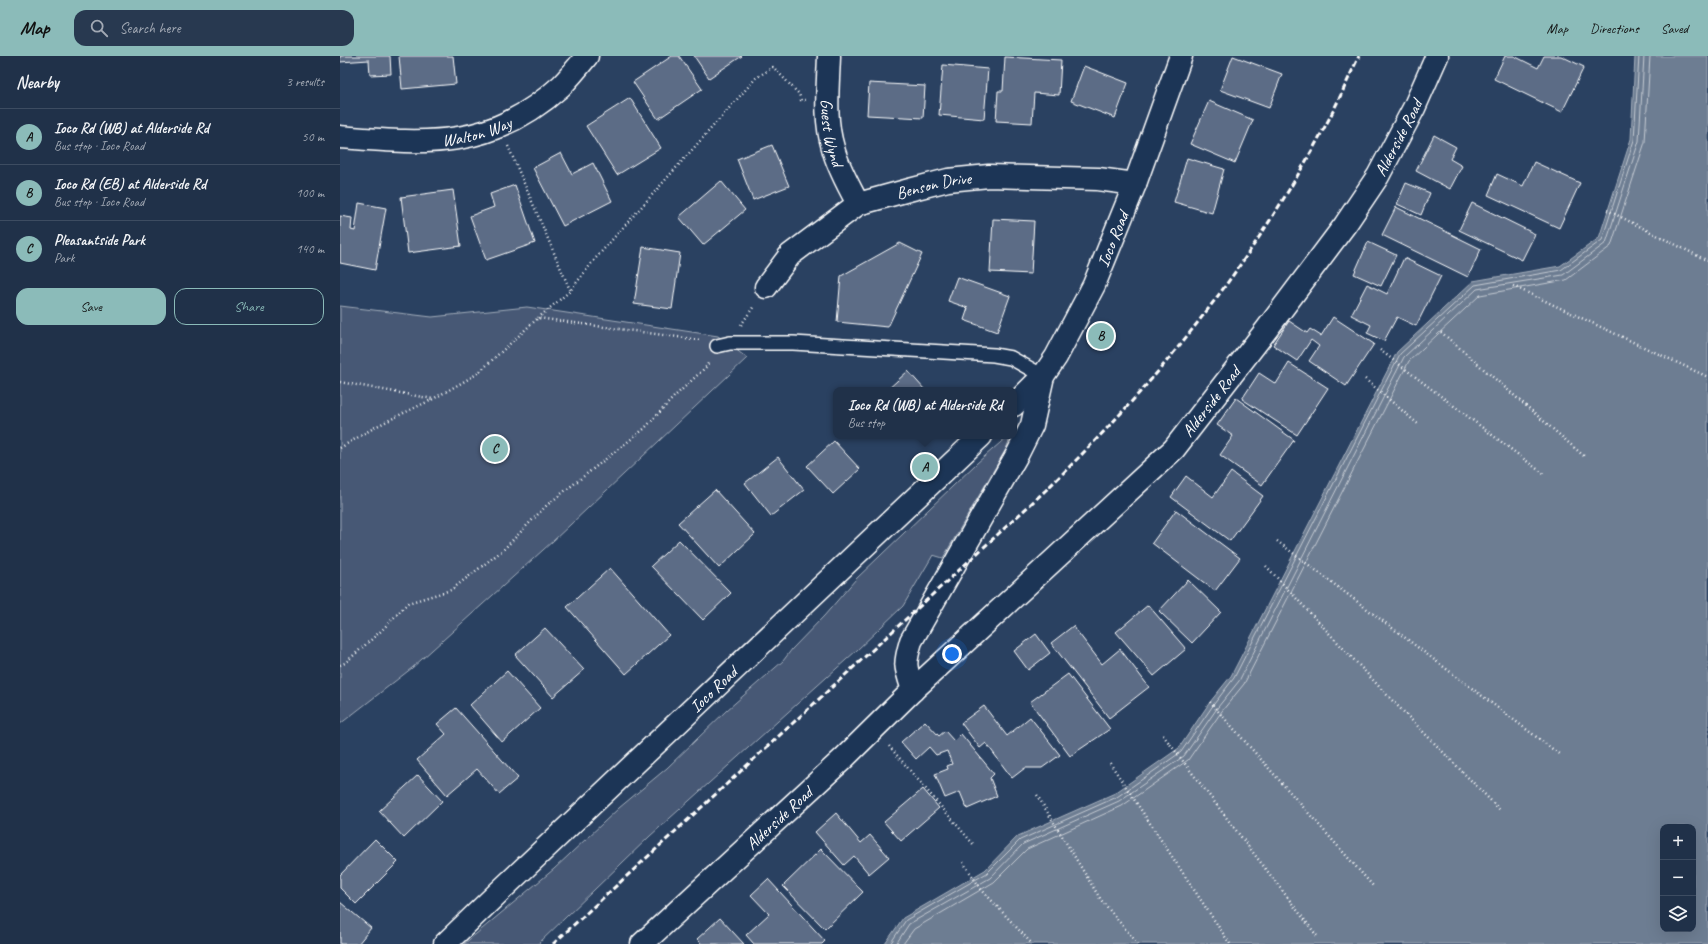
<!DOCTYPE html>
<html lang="en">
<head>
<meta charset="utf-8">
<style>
	:root { --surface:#203149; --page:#283950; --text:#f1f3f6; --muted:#a2a9b4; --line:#3d4c61; --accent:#8bbbb9 }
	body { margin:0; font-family:Caveat,sans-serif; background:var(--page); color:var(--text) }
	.controls { position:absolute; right:12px; bottom:12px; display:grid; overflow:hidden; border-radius:8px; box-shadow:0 4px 16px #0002 }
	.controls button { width:36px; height:36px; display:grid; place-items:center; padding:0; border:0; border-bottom:1px solid var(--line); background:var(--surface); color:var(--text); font:20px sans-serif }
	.you { position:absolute; left:612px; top:598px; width:14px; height:14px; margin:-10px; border:3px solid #fff; border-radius:50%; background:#1a73e8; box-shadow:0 0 0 6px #1a73e833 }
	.badge { display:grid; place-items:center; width:26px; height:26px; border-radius:50%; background:var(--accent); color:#111; font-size:13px; font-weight:700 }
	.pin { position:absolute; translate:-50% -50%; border:2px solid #fff; box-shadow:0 1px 4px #0006 }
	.popup { position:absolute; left:493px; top:331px; width:184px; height:52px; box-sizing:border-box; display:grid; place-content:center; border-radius:8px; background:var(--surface); filter:drop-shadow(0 1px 3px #0005); font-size:13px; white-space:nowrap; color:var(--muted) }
	.popup b { font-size:15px; color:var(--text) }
	.popup::after { content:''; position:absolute; left:50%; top:100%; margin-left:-8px; border:8px solid transparent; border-top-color:var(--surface) }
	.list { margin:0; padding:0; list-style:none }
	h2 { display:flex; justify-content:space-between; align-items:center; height:52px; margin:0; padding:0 16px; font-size:17px }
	h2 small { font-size:13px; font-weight:400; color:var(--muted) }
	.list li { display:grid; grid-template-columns:26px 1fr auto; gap:12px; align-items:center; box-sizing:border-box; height:56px; padding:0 16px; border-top:1px solid var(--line) }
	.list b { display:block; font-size:15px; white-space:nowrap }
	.list p { margin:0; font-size:13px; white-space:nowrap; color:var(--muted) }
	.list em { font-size:13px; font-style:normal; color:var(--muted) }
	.actions { display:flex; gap:8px; padding:12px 16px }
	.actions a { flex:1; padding:9px 0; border:1px solid var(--accent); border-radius:12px; text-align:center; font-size:14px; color:var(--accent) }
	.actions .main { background:var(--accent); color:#111 }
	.icon { flex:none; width:22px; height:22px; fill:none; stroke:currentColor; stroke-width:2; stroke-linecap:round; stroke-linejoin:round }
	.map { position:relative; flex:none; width:1368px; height:888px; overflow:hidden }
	header { display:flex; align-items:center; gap:24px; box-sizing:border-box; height:56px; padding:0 20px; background:var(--accent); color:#111 }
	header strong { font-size:19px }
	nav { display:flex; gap:22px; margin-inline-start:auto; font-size:14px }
	.search { width:280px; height:36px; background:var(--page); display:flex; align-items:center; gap:10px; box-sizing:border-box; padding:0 14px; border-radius:12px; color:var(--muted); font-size:15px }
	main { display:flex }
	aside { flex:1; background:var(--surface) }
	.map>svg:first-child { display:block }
	.green { fill:#465975; stroke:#a2acba }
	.water { fill:#6d7d92; stroke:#a7b1be; fill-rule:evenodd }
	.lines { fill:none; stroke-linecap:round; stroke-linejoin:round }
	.shore { stroke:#c5cbd3; stroke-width:1 }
	.building { fill:#5b6c86; stroke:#fff }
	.lane-casing { stroke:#fff; stroke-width:16 }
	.street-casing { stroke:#fff; stroke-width:25 }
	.secondary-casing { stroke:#fff; stroke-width:25 }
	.path { stroke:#fff; stroke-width:2.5; stroke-dasharray:1 3; stroke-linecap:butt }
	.lane { stroke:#1d3557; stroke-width:13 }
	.street { stroke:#1d3557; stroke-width:22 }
	.secondary { stroke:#1d3557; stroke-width:22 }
	.rail { stroke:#fff; stroke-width:3; stroke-dasharray:6 3; stroke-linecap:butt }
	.labels { text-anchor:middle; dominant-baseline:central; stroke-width:3.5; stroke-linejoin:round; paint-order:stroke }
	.street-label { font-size:17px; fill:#fff; stroke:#1d3557 }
</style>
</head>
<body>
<header>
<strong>Map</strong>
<div class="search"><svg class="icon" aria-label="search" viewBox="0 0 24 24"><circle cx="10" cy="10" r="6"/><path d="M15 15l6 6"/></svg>Search here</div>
<nav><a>Map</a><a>Directions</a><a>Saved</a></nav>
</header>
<main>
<aside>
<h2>Nearby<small>3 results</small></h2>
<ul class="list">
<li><span class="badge">A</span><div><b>Ioco Rd (WB) at Alderside Rd</b><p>Bus stop · Ioco Road</p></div><em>50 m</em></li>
<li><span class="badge">B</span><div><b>Ioco Rd (EB) at Alderside Rd</b><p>Bus stop · Ioco Road</p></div><em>100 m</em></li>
<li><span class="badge">C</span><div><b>Pleasantside Park</b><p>Park</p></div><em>140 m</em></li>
</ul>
<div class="actions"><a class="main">Save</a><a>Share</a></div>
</aside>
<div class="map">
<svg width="1368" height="888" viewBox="0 0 1368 888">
	<rect width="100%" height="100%" fill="#2a4161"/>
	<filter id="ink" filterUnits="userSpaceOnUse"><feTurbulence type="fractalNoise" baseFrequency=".025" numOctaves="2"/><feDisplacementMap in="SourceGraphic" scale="8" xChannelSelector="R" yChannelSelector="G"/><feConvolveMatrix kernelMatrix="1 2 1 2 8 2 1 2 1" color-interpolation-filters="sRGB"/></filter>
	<g filter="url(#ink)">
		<g class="green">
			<polygon points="0,250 92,261 187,251 378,280 407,302 213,485 72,612 0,668"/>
			<polygon points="668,380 671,380 666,393 603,502 593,499 563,550 516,595 310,780 198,888 124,888 214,813 279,752 327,712 387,654 443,605 452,593 484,560 516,523 637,407"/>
		</g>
		<path class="water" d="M 1295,0 L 1368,0 L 1368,888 L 545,888 L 563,862 L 645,814 L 678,780 L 775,737 L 839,692 L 870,646 L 891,620 L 1057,296 L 1133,225 L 1220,210 L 1259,182 L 1291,83 ZM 1323,771 L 1353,771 L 1353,873 L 1323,873 Z"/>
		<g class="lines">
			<g class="shore">
				<polyline points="550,888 566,864 647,817 680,784 777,741 841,696 874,648 894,622 1060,298 1135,229 1221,214 1262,184 1294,84 1299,0"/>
				<polyline points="556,888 569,868 650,822 683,788 779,745 844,700 878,651 899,625 1064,301 1137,233 1223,219 1266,187 1299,85 1304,0"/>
				<polyline points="563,888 574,873 654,826 687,793 782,750 848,704 882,655 904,628 1069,305 1140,239 1226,224 1271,190 1305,86 1310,0"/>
			</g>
		</g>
		<g class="building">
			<polygon points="0,0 50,0 51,18 30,19 29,4 0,6"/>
			<polygon points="59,0 113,0 116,28 62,33"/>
			<polygon points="332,0 339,0 362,33 318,63 293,26"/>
			<polygon points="354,0 402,0 369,22"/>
			<polygon points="893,0 942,18 929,52 880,34"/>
			<polygon points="1165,0 1174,0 1198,12 1204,0 1221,0 1244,11 1222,56 1154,23"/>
			<polygon points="665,1 721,4 719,39 694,37 692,67 656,65 658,35 663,35"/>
			<polygon points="603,9 648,13 644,63 599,59"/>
			<polygon points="744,10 788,27 775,62 731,45"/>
			<polygon points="529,27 585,30 583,62 527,59"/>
			<polygon points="290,42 321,92 277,119 246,70"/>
			<polygon points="869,45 913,64 895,107 850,88"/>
			<polygon points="1094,79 1116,91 1110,103 1122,110 1110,133 1076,115"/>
			<polygon points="432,89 449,130 413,144 397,103"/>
			<polygon points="221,97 232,118 253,107 272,145 223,170 193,112"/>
			<polygon points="847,102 884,113 872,157 834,146"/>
			<polygon points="1194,106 1240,127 1219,172 1148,139 1157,118 1183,130"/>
			<polygon points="381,125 405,154 363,189 339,161"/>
			<polygon points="1066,127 1090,137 1081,159 1057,148"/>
			<polygon points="175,129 195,187 146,204 130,160 154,151 150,138"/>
			<polygon points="113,134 121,190 68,197 61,141"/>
			<polygon points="19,147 46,152 35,214 0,207 0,160 12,162 11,174 15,175"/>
			<polygon points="1132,147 1195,178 1182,204 1119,174"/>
			<polygon points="1056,151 1141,193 1128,221 1042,179"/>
			<polygon points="653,163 694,165 691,218 650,216"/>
			<polygon points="1028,186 1056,199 1041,230 1014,218"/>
			<polygon points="560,187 582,198 548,271 497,266 501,220"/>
			<polygon points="303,191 340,197 332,253 294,248"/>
			<polygon points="1064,202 1101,220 1076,270 1057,261 1044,285 1027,277 1031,269 1011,259 1027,228 1047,238"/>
			<polygon points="617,221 670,240 657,276 624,264 628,252 608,245"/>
			<polygon points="993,261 1034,288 1006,330 969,305 979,290 971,284 957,305 933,289 949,265 967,277 970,273 981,280"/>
			<polygon points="759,279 766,282 761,293 754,289"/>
			<polygon points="949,307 988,332 957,379 902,343 919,317 936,328"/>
			<polygon points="568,315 585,334 547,334"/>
			<polygon points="896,342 954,384 922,429 880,399 893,380 877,369"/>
			<polygon points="494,385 520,413 493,438 467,410"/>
			<polygon points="438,401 464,434 431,460 405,427"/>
			<polygon points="891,416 923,440 890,485 831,441 846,420 873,441"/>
			<polygon points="375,434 415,478 379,512 338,467"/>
			<polygon points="836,454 900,502 875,535 812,487"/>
			<polygon points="339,484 391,537 363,564 311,510"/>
			<polygon points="270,512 329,579 286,618 227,551"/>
			<polygon points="848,524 881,556 852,587 819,555"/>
			<polygon points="808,549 846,593 814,620 776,576"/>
			<polygon points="733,570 762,608 780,593 809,631 769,662 711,587"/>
			<polygon points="205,572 244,614 213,641 175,599"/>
			<polygon points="696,578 710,597 688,614 674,595"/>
			<polygon points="167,615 200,652 162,686 130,649"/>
			<polygon points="728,618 770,673 730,700 690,646"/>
			<polygon points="644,650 667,680 690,661 720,699 702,712 685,712 672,722 646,687 640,692 621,667"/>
			<polygon points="116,652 178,722 159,738 137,713 107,739 77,704 106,678 97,668"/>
			<polygon points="585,665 599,680 605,675 614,685 621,678 654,718 650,722 657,740 627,753 620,736 605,742 595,718 608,713 607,710 612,708 607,695 596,699 589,691 576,703 561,686"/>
			<polygon points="78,719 102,745 64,782 39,755"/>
			<polygon points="583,733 599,752 561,785 544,766"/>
			<polygon points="496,757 521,787 530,779 549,801 529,818 514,800 504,809 475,776"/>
			<polygon points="35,783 58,806 16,848 0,832 0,819"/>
			<polygon points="481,793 523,836 485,873 443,830"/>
			<polygon points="428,823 485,885 482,888 414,888 406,879 429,858 411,839"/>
			<polygon points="0,846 31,872 18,888 0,888"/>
			<polygon points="380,862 404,888 362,888 357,883"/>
		</g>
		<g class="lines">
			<defs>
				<polyline id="lane" points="377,290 390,287 453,287 654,299 671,302 703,320"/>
				<g id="street">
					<path id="s1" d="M 489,0 C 488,31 484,62 493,92 C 498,112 509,130 518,148"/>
					<path id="s2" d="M 0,81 C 89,88 150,94 221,30 C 230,21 239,10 247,0"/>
					<path id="s3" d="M 426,231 L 450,199 L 518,148 L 569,134 L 608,124 L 649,120 L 758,123 L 795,128"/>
					<path d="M 573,634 C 565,610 564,609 571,585 L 678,397 L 692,369 L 703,320"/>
					<path id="s4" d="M 302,888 L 504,702 L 573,634 L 834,393 L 927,273 L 1005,169 L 1038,120 L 1074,52 L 1097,0"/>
				</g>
				<g id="secondary">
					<path id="s5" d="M 674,349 L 703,320 L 716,301 L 754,229 L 795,128 L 841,0"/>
					<path id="s6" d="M 105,888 L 159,836 L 641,380"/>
				</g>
			</defs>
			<use href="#lane" class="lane-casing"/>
			<use href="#street" class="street-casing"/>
			<use href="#secondary" class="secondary-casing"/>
			<g class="path">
				<polyline points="168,90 230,234"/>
				<polyline points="1267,154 1368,205"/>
				<polyline points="1173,230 1368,321"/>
				<polyline points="198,262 230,235 255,203 416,22 433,11 459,38 461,44 465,44"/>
				<polyline points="401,269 414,250"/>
				<polyline points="1101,276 1245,401"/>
				<polyline points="1040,294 1205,419"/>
				<polyline points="1025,323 1078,368"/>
				<polyline points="0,326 93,343"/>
				<polyline points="0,392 37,370 93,343 137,318 198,262 360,284"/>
				<polyline points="937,485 1219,698"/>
				<polyline points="926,510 1047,639 1160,754"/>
				<polyline points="0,609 5,607 41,575 68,547 111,534 163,494 207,449 304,373 334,341 367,310 369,305"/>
				<polyline points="870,646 1034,831"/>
				<polyline points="823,679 977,880"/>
				<polyline points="549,690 634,789"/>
				<polyline points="770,707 890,888"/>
				<polyline points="697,739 761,844 798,888"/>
				<polyline points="623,806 641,833 692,888"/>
			</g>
			<use href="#lane" class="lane"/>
			<use href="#street" class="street"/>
			<use href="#secondary" class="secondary"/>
			<path class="rail" d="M 213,888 L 706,434 C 754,387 801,338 843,285 C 898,217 948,141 989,63 C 1000,42 1009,21 1019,0"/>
		</g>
	</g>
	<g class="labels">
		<g class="street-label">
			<text stroke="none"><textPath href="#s2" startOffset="138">Walton Way</textPath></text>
			<text stroke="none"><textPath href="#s1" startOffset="77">Guest Wynd</textPath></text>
			<text stroke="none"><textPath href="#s4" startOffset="1111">Alderside Road</textPath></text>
			<text stroke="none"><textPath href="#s3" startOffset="203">Benson Drive</textPath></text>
			<text stroke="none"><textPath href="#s5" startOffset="195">Ioco Road</textPath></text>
			<text stroke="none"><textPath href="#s4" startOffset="787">Alderside Road</textPath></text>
			<text stroke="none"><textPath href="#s6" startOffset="370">Ioco Road</textPath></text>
			<text stroke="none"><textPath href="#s4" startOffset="186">Alderside Road</textPath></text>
		</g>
	</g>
</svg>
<div class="controls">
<button>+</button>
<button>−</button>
<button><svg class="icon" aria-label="layers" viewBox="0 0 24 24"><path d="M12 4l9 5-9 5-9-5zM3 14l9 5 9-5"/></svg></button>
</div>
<div class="you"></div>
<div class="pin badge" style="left:585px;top:411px">A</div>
<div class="popup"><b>Ioco Rd (WB) at Alderside Rd</b>Bus stop</div>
<div class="pin badge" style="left:761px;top:280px">B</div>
<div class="pin badge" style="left:155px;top:393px">C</div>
</div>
</main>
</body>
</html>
